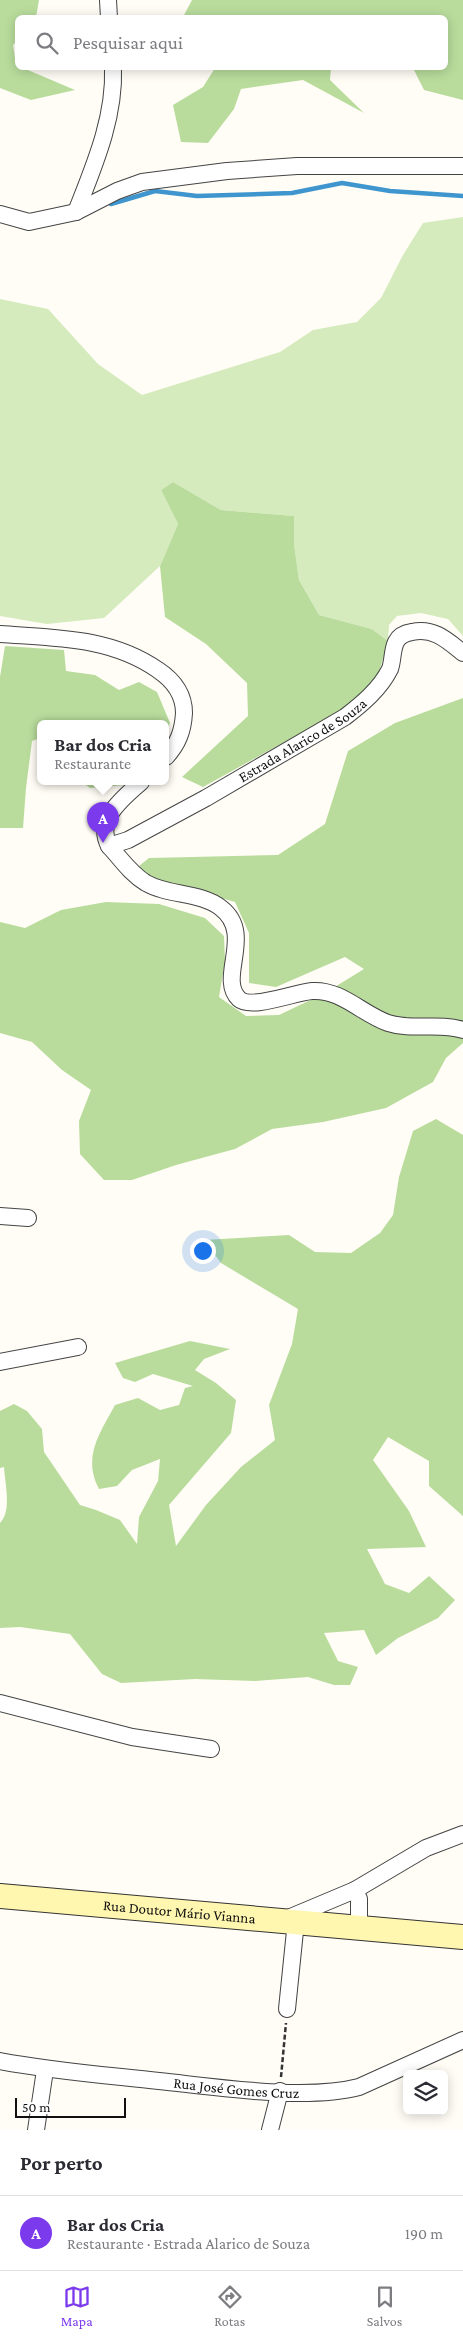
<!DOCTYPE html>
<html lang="pt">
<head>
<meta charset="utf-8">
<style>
	:root { --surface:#fff; --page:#f2f2f3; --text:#2b2b33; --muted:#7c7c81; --line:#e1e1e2; --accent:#7c3aed }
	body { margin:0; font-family:"Crimson Pro",serif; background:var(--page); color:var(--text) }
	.controls { position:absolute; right:15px; bottom:15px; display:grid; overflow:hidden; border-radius:8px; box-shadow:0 2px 12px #0003 }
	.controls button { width:45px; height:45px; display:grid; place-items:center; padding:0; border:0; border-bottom:1px solid var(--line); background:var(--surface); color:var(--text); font:25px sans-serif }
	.scale { position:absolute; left:15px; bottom:12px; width:111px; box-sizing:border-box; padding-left:5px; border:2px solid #111; border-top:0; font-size:14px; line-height:18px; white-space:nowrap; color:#111; -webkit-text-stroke:4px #fff; paint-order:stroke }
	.you { position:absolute; left:202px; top:1250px; width:18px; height:18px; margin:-12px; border:4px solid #fff; border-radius:50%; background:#1a73e8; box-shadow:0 0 0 8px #1a73e833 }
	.badge { display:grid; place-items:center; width:32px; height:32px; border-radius:50%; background:var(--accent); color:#fff; font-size:16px; font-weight:700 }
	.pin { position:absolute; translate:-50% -41px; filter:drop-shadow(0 1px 2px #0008) }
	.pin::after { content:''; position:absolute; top:26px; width:18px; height:15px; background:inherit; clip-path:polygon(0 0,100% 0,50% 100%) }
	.popup { position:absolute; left:37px; top:720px; width:132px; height:65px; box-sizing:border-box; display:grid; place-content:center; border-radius:8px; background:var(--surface); filter:drop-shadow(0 1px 4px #0005); font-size:16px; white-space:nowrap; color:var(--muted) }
	.popup b { font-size:19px; color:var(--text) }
	.popup::after { content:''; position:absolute; left:50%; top:100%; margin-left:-10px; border:10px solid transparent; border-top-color:var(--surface) }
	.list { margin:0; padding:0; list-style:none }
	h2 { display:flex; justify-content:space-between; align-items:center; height:65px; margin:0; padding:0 20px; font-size:21px }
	h2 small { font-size:16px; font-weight:400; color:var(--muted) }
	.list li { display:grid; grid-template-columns:32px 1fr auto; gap:15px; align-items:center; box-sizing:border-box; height:75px; padding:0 20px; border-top:1px solid var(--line) }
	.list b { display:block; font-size:19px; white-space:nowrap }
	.list p { margin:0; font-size:16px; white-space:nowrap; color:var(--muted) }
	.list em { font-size:16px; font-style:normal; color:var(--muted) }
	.icon { flex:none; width:28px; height:28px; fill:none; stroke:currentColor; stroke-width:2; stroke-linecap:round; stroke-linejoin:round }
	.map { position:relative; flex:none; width:463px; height:2130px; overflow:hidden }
	.search { position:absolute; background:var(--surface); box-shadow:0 2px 12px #0003; left:15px; right:15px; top:15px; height:55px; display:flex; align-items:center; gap:12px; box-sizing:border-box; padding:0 18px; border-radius:8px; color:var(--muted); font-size:19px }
	.sheet { height:140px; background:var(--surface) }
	nav { display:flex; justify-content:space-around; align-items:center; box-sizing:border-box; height:70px; border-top:1px solid var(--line); background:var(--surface); font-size:14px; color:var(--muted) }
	nav a { display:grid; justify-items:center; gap:2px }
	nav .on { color:var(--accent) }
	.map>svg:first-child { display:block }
	.green { fill:#d5ebbd }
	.forest { fill:#b9dc9c }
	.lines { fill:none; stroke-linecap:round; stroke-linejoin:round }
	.stream { stroke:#3f96cf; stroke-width:4.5 }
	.minor-casing { stroke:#444; stroke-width:18 }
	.secondary-casing { stroke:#333; stroke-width:26 }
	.path { stroke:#333; stroke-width:2.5; stroke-dasharray:5 2.5; stroke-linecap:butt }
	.minor { stroke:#fff; stroke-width:16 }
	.secondary { stroke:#fff6b0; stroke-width:24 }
	.labels { text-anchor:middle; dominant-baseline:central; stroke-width:5; stroke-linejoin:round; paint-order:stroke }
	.street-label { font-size:15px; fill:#111; stroke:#fff }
</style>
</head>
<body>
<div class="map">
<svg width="463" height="2130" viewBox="0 0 463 2130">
	<rect width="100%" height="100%" fill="#fffdf5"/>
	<polygon class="green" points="463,217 463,636 448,619 421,613 397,616 389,625 388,641 372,629 319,615 299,580 294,544 293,516 221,510 173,482 161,490 178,524 160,566 104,618 47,624 0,616 0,299 48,309 98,364 142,395 280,352 313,330 357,322 381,298 403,255 423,223"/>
	<g class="forest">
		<polygon points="0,0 39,0 36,17 18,18 17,40 13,45 16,65 75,90 31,100 0,88"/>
		<polygon points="192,0 463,0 463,100 424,90 414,70 407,68 446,68 446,18 183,17"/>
		<polygon points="215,68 331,68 330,80 364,113 303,80 241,89 234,109 208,143 181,142 173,105 203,87"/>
		<polygon points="173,482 221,510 294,516 294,544 299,580 319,615 372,629 388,641 378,676 355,703 203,787 182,777 248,716 247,683 206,644 165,617 160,566 178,524 161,490"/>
		<polygon points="5,646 64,650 66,671 95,675 119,690 139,682 157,692 170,723 166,733 166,724 41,724 40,738 32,741 26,788 23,828 0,828 0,677"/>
		<polygon points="463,698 463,1043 446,1058 433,1082 386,1108 323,1122 272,1129 235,1149 176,1165 132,1180 104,1180 80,1154 79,1121 91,1090 62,1070 32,1042 0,1033 0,922 25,928 61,910 106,902 159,904 205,918 224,936 225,961 219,997 246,1016 279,1015 325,993 364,969 345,957 276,987 249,983 249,933 235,902 152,878 139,866 149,858 278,855 325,824 348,751 395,723"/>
		<polygon points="82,782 129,782 125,785 90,788"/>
		<path d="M 436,1119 L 463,1135 L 463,1516 L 429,1486 L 429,1461 L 388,1437 L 373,1460 L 409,1511 L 426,1547 L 367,1549 L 385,1584 L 409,1593 L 429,1576 L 455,1600 L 438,1618 L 398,1638 L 376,1655 L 364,1630 L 324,1633 L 338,1661 L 358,1667 L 350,1685 L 334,1685 L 308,1677 L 255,1681 L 195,1679 L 121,1683 L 102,1674 L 70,1634 L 20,1627 L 0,1628 L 0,1523 C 12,1511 5,1484 4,1467 L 0,1468 L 0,1411 L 14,1404 L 27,1411 L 42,1429 L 44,1452 L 80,1505 L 96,1510 L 120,1520 L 137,1544 L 139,1517 L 158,1481 L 160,1459 L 132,1470 L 117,1486 L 99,1489 C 82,1457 100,1433 115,1405 L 138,1398 L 160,1410 L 179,1405 L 185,1388 L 193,1386 L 153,1374 L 135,1382 L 123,1378 L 115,1363 L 190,1341 L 230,1349 L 204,1359 L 195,1370 L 216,1383 L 236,1400 L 231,1433 L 169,1505 L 176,1546 L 206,1505 L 241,1467 L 275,1440 L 269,1405 L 292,1344 L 298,1309 L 221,1263 L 204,1240 L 289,1235 L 315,1252 L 351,1253 L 380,1233 L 393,1215 L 399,1177 L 413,1131 Z"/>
	</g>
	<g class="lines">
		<polyline class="stream" points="111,204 155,191 197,196 292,193 342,183 390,191 463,196"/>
		<defs>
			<g id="minor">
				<polyline points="108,0 109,18"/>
				<path d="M 76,212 C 94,166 115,118 113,68"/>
				<polyline points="0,214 29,222 76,212 117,191 142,182 227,171 297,166 463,166"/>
				<path d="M 0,634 C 55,638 111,637 158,670 C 173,680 184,693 184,713 C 183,731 178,744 166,757"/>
				<path id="s1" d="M 141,782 C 123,798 95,819 109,846 L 128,840 L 206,798 L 345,717 C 362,704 380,689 390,669 C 393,661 392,650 396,642 C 399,636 405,633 412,632 C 433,627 447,640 463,653"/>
				<path d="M 109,846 C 121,859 131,874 146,883 C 169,896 201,892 221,908 C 255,934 217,978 239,999 C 251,1010 296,992 312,991 C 341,989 362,1014 388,1023 C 412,1031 439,1022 463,1030"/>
				<polyline points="0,1216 28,1218"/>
				<polyline points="0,1362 78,1347"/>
				<polyline points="0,1703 132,1737 211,1749"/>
				<polyline points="355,1890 359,1899 359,1927"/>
				<polyline points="286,1919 355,1890 426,1848 463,1834"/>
				<polyline points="287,2009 296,1921"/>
				<path id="s2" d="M 0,2061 C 53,2071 105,2075 159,2081 C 216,2087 305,2101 359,2087 L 463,2040"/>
				<polyline points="36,2130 45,2070"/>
				<polyline points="270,2130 280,2091"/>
			</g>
			<g id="secondary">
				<path id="s3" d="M 0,1896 L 463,1937"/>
			</g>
		</defs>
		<use href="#minor" class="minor-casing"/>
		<use href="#secondary" class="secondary-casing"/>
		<polyline class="path" points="281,2077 286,2023"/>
		<use href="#minor" class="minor"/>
		<use href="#secondary" class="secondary"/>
	</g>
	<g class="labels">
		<g class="street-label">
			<text stroke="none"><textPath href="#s1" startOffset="299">Estrada Alarico de Souza</textPath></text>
			<text stroke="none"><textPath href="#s3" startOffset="180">Rua Doutor Mário Vianna</textPath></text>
			<text stroke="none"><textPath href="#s2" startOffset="238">Rua José Gomes Cruz</textPath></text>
		</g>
	</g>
</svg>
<div class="controls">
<button><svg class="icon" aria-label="layers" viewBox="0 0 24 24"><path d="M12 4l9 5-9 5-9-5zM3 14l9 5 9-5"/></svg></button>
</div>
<div class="scale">50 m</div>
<div class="you"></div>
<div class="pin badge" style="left:103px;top:843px">A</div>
<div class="popup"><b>Bar dos Cria</b>Restaurante</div>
<div class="search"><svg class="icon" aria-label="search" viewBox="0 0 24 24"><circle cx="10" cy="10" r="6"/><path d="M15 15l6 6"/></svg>Pesquisar aqui</div>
</div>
<section class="sheet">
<h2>Por perto<small></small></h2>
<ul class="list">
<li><span class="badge">A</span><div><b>Bar dos Cria</b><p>Restaurante · Estrada Alarico de Souza</p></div><em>190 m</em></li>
</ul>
</section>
<nav>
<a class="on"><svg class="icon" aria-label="map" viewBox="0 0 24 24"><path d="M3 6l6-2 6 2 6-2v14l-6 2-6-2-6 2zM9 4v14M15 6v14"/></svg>Mapa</a>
<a><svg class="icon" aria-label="directions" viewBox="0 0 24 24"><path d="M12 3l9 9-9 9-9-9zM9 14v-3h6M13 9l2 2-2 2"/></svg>Rotas</a>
<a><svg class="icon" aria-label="saved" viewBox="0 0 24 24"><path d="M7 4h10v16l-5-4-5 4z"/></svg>Salvos</a>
</nav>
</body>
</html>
